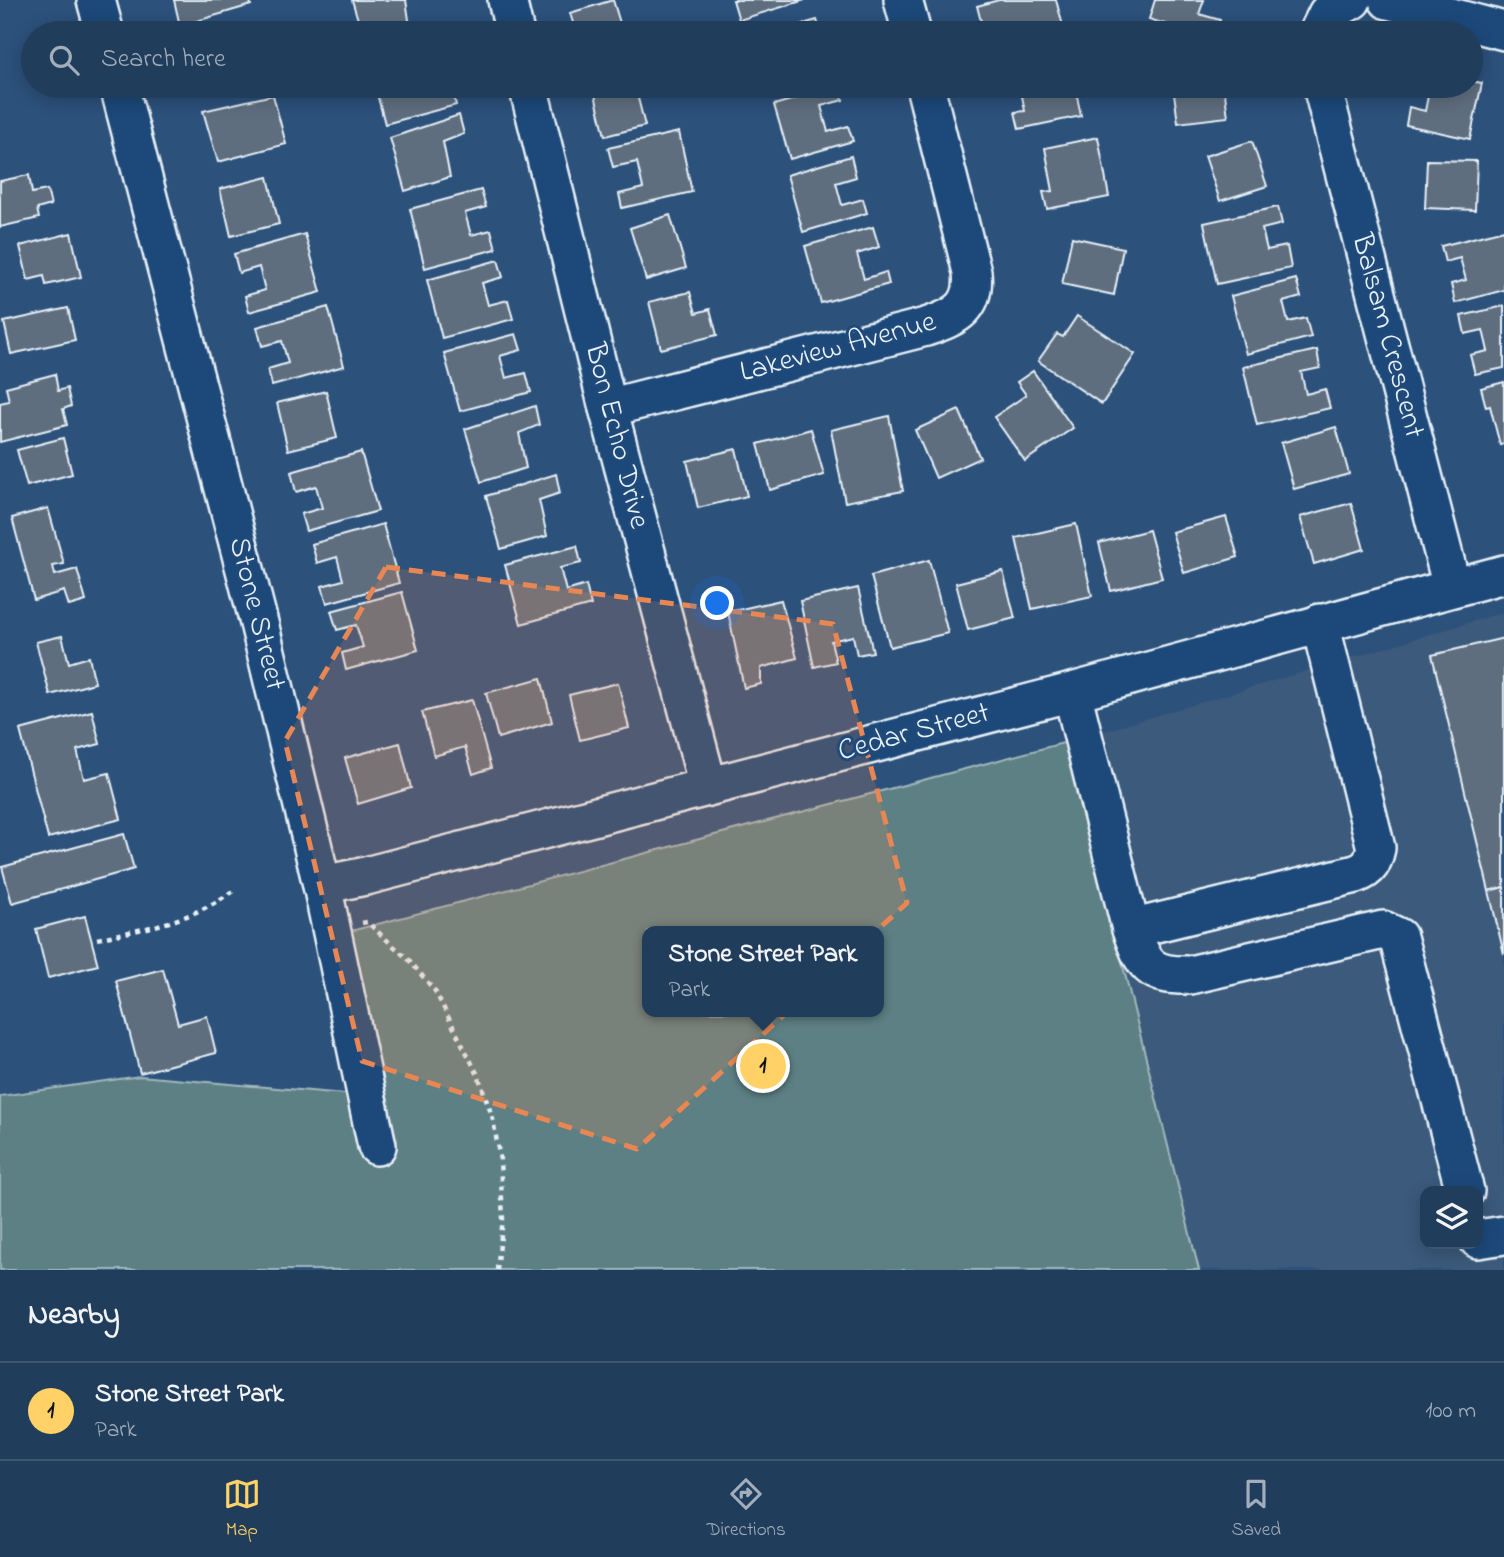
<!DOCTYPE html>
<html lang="en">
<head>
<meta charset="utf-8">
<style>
	:root { --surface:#213d5c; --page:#294462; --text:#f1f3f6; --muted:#a2aebb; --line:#3e5672; --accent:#ffd166 }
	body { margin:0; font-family:"Indie Flower",sans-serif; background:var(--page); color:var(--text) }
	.controls { position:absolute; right:21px; bottom:21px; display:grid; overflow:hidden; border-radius:14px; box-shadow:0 4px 18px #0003 }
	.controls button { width:63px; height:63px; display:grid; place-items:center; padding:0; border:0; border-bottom:2px solid var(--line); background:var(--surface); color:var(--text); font:35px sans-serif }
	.you { position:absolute; left:718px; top:604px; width:24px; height:24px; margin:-18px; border:5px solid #fff; border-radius:50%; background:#1a73e8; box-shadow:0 0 0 10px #1a73e833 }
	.badge { display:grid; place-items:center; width:46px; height:46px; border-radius:50%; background:var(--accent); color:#111; font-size:23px; font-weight:700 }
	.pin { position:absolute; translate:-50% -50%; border:4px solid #fff; box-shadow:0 2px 7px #0006 }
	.popup { position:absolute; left:642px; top:926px; width:242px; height:91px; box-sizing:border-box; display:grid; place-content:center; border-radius:14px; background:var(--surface); filter:drop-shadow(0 2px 5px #0005); font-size:23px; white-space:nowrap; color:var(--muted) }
	.popup b { font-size:26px; color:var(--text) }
	.popup::after { content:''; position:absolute; left:50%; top:100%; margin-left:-14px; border:14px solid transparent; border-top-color:var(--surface) }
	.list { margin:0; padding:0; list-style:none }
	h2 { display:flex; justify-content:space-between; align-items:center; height:91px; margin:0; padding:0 28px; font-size:30px }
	h2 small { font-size:23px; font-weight:400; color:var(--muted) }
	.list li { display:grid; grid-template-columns:46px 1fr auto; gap:21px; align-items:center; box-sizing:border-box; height:98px; padding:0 28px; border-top:2px solid var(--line) }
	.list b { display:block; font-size:26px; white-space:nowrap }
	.list p { margin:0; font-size:23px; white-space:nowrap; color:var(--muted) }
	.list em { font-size:23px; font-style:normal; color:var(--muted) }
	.icon { flex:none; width:38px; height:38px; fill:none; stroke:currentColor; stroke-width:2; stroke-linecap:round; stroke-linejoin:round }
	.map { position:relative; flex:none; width:1504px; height:1270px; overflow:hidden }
	.search { position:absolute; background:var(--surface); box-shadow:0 4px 18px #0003; left:21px; right:21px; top:21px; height:77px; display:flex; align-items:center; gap:18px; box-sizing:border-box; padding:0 24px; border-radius:38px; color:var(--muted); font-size:26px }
	.sheet { height:189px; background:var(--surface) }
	nav { display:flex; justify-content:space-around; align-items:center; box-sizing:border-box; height:98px; border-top:2px solid var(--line); background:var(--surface); font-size:19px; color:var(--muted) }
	nav a { display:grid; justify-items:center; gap:4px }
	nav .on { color:var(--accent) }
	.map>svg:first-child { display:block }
	.built { fill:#3b5a7c; fill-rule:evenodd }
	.green { fill:#5d8084; stroke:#a2b8be; stroke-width:2; fill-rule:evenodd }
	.building { fill:#5f6e7f; stroke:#e8f1f8; stroke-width:2 }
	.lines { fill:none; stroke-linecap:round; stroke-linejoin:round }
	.minor-casing { stroke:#e8f1f8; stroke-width:42 }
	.path { stroke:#e8f1f8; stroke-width:4.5; stroke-dasharray:5 5; stroke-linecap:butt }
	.minor { stroke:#1f4a7a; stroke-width:37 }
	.marked { fill:#e88753; fill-opacity:0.2; stroke:#e88753; stroke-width:5; stroke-dasharray:14 9; stroke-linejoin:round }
	.labels { text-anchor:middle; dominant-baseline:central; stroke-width:6; stroke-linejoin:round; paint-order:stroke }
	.street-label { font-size:30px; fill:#e8f1f8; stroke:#1f4a7a }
</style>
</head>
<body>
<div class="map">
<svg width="1504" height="1270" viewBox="0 0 1504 1270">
	<rect width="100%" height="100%" fill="#2c517b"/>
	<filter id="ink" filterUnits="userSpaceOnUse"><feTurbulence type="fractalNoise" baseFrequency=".0143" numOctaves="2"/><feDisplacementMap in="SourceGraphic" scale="14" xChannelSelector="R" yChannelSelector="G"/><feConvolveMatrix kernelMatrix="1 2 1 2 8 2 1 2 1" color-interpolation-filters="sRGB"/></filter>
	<g filter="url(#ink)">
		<path class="built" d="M 1504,612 L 1504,1270 L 1199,1270 L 1067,742 ZM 1425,1191 L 1478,1191 L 1478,1244 L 1425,1244 Z"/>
		<path class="green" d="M 1067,742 L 1199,1270 L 0,1270 L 0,1096 L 140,1076 L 378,1097 L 397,1142 L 359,991 L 351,931 ZM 648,931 L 878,931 L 878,1012 L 648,1012 Z"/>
		<g class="building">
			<polygon points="174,0 250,0 251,5 180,26"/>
			<polygon points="352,0 406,0 411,33 362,33"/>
			<polygon points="613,0 623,33 576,33 570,13"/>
			<polygon points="733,0 805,0 739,20"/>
			<polygon points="999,0 1056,0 1065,33 984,33 977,6"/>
			<polygon points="1155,0 1204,0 1199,14 1220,20 1216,33 1194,33 1149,19"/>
			<polygon points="817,20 821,33 771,33"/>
			<polygon points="1471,81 1482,83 1470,139 1406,125 1409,107 1425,111 1429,91 1414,86 1471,86"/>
			<polygon points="375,86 429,86 431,91 451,86 456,105 385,124"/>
			<polygon points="593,86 635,86 645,126 605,136"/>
			<polygon points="839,86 843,100 821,106 828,132 848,126 853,141 790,159 774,105"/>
			<polygon points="1020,86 1075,86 1081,116 1019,129 1015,112 1025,111"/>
			<polygon points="1173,86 1224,86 1228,117 1178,123"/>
			<polygon points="273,95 286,144 218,162 203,111"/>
			<polygon points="459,115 464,134 443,142 450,177 405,191 390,138"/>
			<polygon points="679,132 692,192 622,208 619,194 643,188 637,162 613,167 608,148"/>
			<polygon points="1098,137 1109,197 1047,209 1043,192 1053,191 1045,148"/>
			<polygon points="1252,141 1267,186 1220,201 1205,156"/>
			<polygon points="851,156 856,177 836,183 842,205 863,199 867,213 803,232 787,175"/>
			<polygon points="1427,160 1477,161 1475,210 1425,208"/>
			<polygon points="29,175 32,193 47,190 51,205 37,209 39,218 0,227 0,181"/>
			<polygon points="268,177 279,224 231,236 220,189"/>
			<polygon points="481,190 486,207 465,213 471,235 491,230 496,249 425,268 410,209"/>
			<polygon points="1278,207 1282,224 1262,229 1267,250 1287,246 1291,268 1217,284 1204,223"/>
			<polygon points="670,215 686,268 646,280 630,228"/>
			<polygon points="873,227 879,247 857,254 864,279 886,272 889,284 821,303 805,246"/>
			<polygon points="1504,230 1504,290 1455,303 1451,284 1466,280 1460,258 1445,262 1441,246"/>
			<polygon points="71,233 81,277 46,285 44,276 28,280 20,246"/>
			<polygon points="305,234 321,292 249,312 245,296 265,290 259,267 239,273 234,254"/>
			<polygon points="1072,237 1123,248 1114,295 1062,284"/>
			<polygon points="498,260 503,277 482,283 488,305 508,300 513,319 442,338 427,280"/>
			<polygon points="1296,279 1301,297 1283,302 1288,322 1306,318 1311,337 1246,354 1231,296"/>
			<polygon points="690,292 696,313 710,309 717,335 661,349 649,302"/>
			<polygon points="1504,306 1504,368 1475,374 1470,355 1488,351 1483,330 1465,334 1461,316"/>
			<polygon points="328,307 344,366 272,386 268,369 288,363 282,341 262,346 257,327"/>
			<polygon points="68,308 75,340 11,354 4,322"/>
			<polygon points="1077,316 1135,354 1102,404 1038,361 1057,334 1063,337"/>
			<polygon points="516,334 521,350 500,356 506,378 526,373 531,392 460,411 444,353"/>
			<polygon points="1317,350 1320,368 1301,372 1306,394 1325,389 1330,408 1257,425 1243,367"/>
			<polygon points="1033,371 1073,428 1025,461 994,417 1026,395 1017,382"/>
			<polygon points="55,374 58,391 67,388 71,406 63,409 67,425 0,442 0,403 9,401 6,387"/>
			<polygon points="1504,382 1504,444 1500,445 1490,406 1486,407 1481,388"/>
			<polygon points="326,391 337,438 288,450 277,403"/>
			<polygon points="535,406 539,425 519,433 526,468 481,482 465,429"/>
			<polygon points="959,410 980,458 936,478 915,430"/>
			<polygon points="889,416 903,491 845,502 831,430"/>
			<polygon points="1336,427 1349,474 1294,489 1281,443"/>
			<polygon points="811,429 824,475 770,490 758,444"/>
			<polygon points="63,438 72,474 27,486 17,450"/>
			<polygon points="736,449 747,496 698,508 687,461"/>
			<polygon points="361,452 378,511 306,531 301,514 322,508 316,486 296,492 291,472"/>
			<polygon points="556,474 560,493 539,500 547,536 501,549 486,496"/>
			<polygon points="1351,503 1364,549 1314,564 1300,517"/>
			<polygon points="48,508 64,564 53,566 55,575 77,569 86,601 69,606 64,591 34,600 12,518"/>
			<polygon points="1226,517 1238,557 1184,573 1172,532"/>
			<polygon points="383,524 399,583 327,603 322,586 343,580 337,557 317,563 312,544"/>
			<polygon points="1076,524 1092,596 1032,609 1016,538"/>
			<polygon points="1149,530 1162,578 1111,591 1099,543"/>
			<polygon points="577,546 581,563 560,568 566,591 586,585 591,605 521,624 505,565"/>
			<polygon points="929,560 948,633 890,647 871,576"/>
			<polygon points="1003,571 1015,618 968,630 956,583"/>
			<polygon points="858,588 873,652 857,655 853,636 831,641 836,662 814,667 800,601"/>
			<polygon points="402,592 418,650 346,670 342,653 363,647 356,625 337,630 331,611"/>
			<polygon points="781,600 797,658 761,668 761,684 744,688 728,612"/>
			<polygon points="62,636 69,663 89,657 95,683 50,695 36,642"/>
			<polygon points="1504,638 1504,887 1489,891 1432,655"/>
			<polygon points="541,678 552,722 498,738 486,693"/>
			<polygon points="618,683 629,728 580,740 569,695"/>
			<polygon points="472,700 491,768 473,774 465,747 434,756 422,712"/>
			<polygon points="92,711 100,744 77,750 84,779 109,773 121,819 48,838 20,730"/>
			<polygon points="400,743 411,788 358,804 345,758"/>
			<polygon points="124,834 134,869 12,903 2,867"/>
			<polygon points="1504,887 1504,954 1489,891"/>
			<polygon points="85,916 98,965 48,978 36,929"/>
			<polygon points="163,969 178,1024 207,1016 216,1053 140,1073 116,981"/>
		</g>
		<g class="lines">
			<defs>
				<g id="minor">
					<polyline points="96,0 105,33"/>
					<polyline points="507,0 515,33"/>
					<polyline points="903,0 912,33"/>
					<polyline points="1388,0 1504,31"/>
					<polyline points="1318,33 1327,14 1352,0"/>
					<polyline points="119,86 260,627 322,885 377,1146"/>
					<polyline points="528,86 608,408 708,786"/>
					<polyline points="1322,86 1452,587"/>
					<path d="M 608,408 L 926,327 C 957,317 976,307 972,272 L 925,86"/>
					<path d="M 1072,692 L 1131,929 C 1144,966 1149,976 1190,975 L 1383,930 L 1398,937 L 1465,1191"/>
					<polyline points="322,885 366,876 1072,692 1504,574"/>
					<path d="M 1131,929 L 1356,874 C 1370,869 1373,862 1376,848 L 1320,623"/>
					<polyline points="1478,1239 1504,1235"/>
				</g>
			</defs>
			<use href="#minor" class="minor-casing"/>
			<g class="path">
				<polyline points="362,923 367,922 409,960 435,991 478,1075 493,1119 500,1160 503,1219 497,1270"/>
				<path d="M 97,939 C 150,927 187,923 233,891"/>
			</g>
			<use href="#minor" class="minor"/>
		</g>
	</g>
	<path class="marked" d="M 386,567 L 833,624 L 907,903 L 637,1149 L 362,1061 L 285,741 Z"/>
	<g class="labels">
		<g class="street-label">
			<text transform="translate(1387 336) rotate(75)">Balsam Crescent</text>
			<text transform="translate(838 348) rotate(-15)">Lakeview Avenue</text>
			<text transform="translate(616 436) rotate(76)">Bon Echo Drive</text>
			<text transform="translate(256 614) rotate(76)">Stone Street</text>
			<text transform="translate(914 733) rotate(-15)">Cedar Street</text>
		</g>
	</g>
</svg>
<div class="controls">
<button><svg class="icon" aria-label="layers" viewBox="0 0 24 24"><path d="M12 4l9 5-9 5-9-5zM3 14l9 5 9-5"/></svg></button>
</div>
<div class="you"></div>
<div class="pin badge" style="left:763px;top:1066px">1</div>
<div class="popup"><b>Stone Street Park</b>Park</div>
<div class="search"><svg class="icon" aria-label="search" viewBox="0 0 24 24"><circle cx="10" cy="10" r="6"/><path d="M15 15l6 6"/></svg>Search here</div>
</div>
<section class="sheet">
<h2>Nearby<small></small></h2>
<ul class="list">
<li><span class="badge">1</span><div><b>Stone Street Park</b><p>Park</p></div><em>100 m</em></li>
</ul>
</section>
<nav>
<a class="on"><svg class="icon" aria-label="map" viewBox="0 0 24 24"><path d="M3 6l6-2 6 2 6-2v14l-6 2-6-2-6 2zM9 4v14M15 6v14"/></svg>Map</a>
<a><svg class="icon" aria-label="directions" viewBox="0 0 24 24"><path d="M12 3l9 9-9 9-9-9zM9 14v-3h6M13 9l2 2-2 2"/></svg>Directions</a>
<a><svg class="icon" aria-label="saved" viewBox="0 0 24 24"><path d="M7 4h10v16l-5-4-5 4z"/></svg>Saved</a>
</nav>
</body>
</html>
